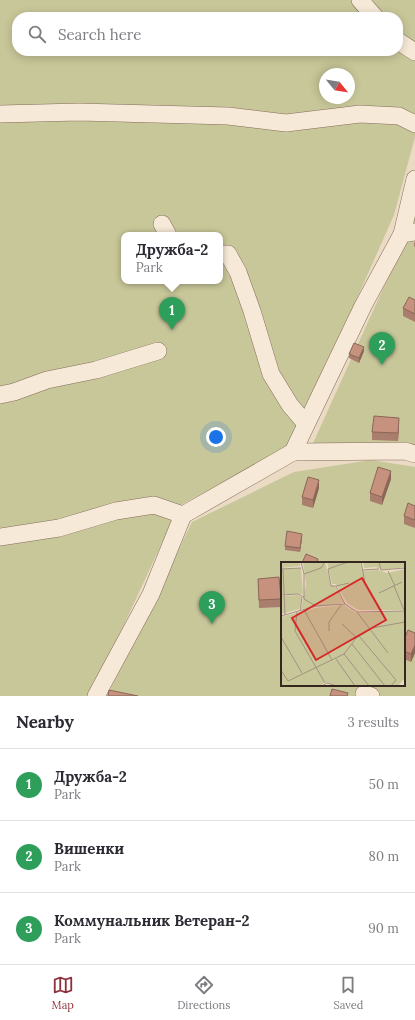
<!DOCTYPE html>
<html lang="en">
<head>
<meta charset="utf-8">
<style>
	:root { --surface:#fff; --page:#f2f2f3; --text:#2b2b33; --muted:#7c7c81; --line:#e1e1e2; --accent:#8e313d }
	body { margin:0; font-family:Lora,serif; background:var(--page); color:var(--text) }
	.compass { position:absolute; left:319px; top:68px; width:36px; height:36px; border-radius:50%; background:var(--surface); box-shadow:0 2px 10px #0003; rotate:120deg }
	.you { position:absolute; left:216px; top:437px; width:14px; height:14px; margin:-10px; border:3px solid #fff; border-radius:50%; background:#1a73e8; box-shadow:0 0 0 6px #1a73e833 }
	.badge { display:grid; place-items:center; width:26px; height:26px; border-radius:50%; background:var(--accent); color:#fff; font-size:13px; font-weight:700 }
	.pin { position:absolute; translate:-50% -33px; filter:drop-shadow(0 1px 2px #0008) }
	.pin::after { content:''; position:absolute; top:21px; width:14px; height:12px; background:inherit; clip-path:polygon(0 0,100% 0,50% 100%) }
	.popup { position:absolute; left:121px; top:232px; width:102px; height:52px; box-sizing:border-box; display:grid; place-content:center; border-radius:8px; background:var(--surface); filter:drop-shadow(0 1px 3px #0005); font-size:13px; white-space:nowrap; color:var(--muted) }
	.popup b { font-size:15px; color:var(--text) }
	.popup::after { content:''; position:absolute; left:50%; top:100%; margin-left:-8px; border:8px solid transparent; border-top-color:var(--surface) }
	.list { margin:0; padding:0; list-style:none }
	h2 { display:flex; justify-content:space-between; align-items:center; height:52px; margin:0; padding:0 16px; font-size:17px }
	h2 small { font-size:13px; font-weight:400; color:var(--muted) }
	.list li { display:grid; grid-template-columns:26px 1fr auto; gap:12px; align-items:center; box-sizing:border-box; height:72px; padding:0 16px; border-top:1px solid var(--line) }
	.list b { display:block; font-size:15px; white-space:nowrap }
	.list p { margin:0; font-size:13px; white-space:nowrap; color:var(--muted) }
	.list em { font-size:13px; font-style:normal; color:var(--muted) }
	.icon { flex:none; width:22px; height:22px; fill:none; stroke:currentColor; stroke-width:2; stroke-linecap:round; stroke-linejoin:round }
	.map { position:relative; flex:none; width:415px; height:696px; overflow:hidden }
	.search { position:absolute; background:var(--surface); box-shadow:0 2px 10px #0003; left:12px; right:12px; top:12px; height:44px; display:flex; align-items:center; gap:10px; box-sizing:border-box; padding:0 14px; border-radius:16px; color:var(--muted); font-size:15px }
	.sheet { height:268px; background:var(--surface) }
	nav { display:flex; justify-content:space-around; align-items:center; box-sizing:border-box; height:56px; border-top:1px solid var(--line); background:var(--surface); font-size:11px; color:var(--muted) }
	nav a { display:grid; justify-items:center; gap:2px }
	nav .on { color:var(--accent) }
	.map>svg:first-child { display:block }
	.green { fill:#c8c799; fill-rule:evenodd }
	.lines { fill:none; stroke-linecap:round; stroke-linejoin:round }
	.minor-casing { stroke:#846c5c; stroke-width:18 }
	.minor { stroke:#f6e9d7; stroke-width:17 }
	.wall { fill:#aa7e6c }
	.shaded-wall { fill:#8b6658 }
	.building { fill:#c6927d; stroke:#8b6658 }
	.inset-road { fill:none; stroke:#a29282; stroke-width:1 }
	.view { fill:#d62828; fill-opacity:0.15; stroke:#d62828; stroke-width:2 }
	.inset-edge { fill:none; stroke:#35271f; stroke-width:2 }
</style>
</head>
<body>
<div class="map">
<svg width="415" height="696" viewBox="0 0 415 696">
	<rect width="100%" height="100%" fill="#ebdac4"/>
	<g class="green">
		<path d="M 0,0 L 415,0 L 415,137 L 394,215 L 292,445 L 179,506 L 91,696 L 0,696 ZM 17,17 L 398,17 L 398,51 L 17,51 ZM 325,74 L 349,74 L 349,98 L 325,98 ZM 124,235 L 220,235 L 220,281 L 124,281 Z"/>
		<polygon points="415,193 415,452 309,452 387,280"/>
		<path d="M 371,460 L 415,467 L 415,696 L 107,696 L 192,522 L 294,472 ZM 282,563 L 404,563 L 404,685 L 282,685 Z"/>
	</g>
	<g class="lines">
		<defs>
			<g id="minor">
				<polyline points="360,0 375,17"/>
				<polyline points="398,41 415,52"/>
				<polyline points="0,114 79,112 228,116 286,123 360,114 399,116 415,124"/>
				<polyline points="162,224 168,235"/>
				<polyline points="402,234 415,179"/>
				<polyline points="220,254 228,254 238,272 252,311 271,374 290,405 306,424"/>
				<polyline points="0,395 14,392 47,380 96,370 158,351"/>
				<polyline points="293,452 405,451 415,454"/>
				<polyline points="0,537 59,528 116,511 154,505 183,515"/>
				<polyline points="364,694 371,696"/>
				<polyline points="96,696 151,594 183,515 293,452 363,306 402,234 415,232"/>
			</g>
		</defs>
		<use href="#minor" class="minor-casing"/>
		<use href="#minor" class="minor"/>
	</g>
	<g class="wall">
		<polygon points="414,242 415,243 415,247 414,246"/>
		<polygon points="415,300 415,322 403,316 403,308"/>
		<polygon points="364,351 359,363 349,358 349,354"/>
		<polygon points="399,426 398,441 372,440 372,432"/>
		<polygon points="391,479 382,505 370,501 370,493"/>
		<polygon points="319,488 313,508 302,505 302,497"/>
		<polygon points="415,506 415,528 404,524 404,516"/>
		<polygon points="302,538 300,552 285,550 285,546"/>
		<polygon points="258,579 281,599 281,607 259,608"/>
		<polygon points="415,633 415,653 411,662 404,659 404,640"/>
	</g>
	<g class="shaded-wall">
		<polygon points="364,347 364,351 359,363 359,358"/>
		<polygon points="399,418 399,426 398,441 398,433"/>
		<polygon points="391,471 391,479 382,505 382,497"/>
		<polygon points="319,480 319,488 313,508 313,500"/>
		<polygon points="302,534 302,538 300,552 300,548"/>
		<polygon points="415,645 415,653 411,662 411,654"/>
	</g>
	<g class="building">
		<polygon points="409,297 415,300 415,314 403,308"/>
		<polygon points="354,343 364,347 359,358 349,354"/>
		<polygon points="374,416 399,418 398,433 372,432"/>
		<polygon points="378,467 391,471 382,497 370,493"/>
		<polygon points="308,477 319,480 313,500 302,497"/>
		<polygon points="408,503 415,506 415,520 404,516"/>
		<polygon points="287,531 302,534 300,548 285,546"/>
		<polygon points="306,554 318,559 317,563 302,563"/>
		<polygon points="279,577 281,599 259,600 258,579"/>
		<polygon points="408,630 415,633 415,645 411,654 404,651 404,640"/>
		<polygon points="332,689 348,693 347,696 330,696"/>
		<polygon points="109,690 138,696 108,696"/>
	</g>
	<g transform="translate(281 562)">
		<rect width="124" height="124" fill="#ebdac4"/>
		<path d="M 0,0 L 19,0 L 19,4 L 0,6 ZM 22,0 L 44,0 L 50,23 L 54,24 L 63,41 L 20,47 L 25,22 ZM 46,0 L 79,0 L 81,9 L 97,8 L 106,11 L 124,7 L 124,48 L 77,48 L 66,41 L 55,22 L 51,22 ZM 82,0 L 124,0 L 124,5 L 101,8 L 95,5 L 83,6 ZM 20,6 L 22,32 L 0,32 L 0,7 ZM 17,33 L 21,35 L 18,47 L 0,52 L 0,34 ZM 63,43 L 76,51 L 124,49 L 124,116 L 117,124 L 58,124 L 44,120 L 40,124 L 0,124 L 0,55 L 34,46 Z" fill="#c8c799"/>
		<path class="inset-road" d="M 20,0 L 23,12M 44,0 L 40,6 L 23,12 L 23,37 L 35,44 L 64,42 L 76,50 L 124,49M 80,0 L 84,21M 98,0 L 100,8 L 124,6M 0,7 L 20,6M 2,7 L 4,53M 81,8 L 98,7M 107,9 L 114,24M 55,24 L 68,21M 113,24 L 123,48M 98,31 L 121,20M 0,33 L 17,32 L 23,35M 64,42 L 55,24 L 50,24 L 47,7 L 67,0M 23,48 L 51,98M 19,49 L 21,35M 16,50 L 14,69 L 44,121M 76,50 L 107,91M 0,54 L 35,44M 61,62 L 76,76M 48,69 L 48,60 L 60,43M 78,74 L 115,118 L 110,124M 0,75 L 21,111M 71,82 L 104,124M 63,92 L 88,124M 55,97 L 74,124M 0,108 L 7,119 L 63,92 L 75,76 L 91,66 L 124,60M 41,124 L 46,121 L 56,124"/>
		<path class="view" d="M 81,16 L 105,58 L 35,98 L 11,56 Z"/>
		<rect width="124" height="124" class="inset-edge"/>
	</g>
</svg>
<svg class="compass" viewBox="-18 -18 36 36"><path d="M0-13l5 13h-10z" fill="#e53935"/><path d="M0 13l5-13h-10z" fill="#7c7c81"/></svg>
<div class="you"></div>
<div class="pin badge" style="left:172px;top:330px;background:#2e9e5b">1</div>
<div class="popup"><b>Дружба-2</b>Park</div>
<div class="pin badge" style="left:382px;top:365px;background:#2e9e5b">2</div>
<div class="pin badge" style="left:212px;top:624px;background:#2e9e5b">3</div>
<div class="search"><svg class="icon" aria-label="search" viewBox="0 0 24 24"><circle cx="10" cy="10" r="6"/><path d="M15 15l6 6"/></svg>Search here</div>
</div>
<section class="sheet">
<h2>Nearby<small>3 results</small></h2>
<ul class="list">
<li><span class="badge" style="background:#2e9e5b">1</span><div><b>Дружба-2</b><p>Park</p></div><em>50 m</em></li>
<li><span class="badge" style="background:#2e9e5b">2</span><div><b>Вишенки</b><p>Park</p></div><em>80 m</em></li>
<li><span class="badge" style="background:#2e9e5b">3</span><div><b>Коммунальник Ветеран-2</b><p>Park</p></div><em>90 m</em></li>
</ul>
</section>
<nav>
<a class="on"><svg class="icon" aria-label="map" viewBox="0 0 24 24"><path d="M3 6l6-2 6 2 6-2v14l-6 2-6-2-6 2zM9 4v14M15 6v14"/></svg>Map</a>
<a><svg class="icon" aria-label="directions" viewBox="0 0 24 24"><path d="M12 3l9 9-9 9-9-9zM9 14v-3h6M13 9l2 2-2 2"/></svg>Directions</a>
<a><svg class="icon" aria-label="saved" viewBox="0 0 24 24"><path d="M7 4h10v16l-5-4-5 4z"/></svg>Saved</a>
</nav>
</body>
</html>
